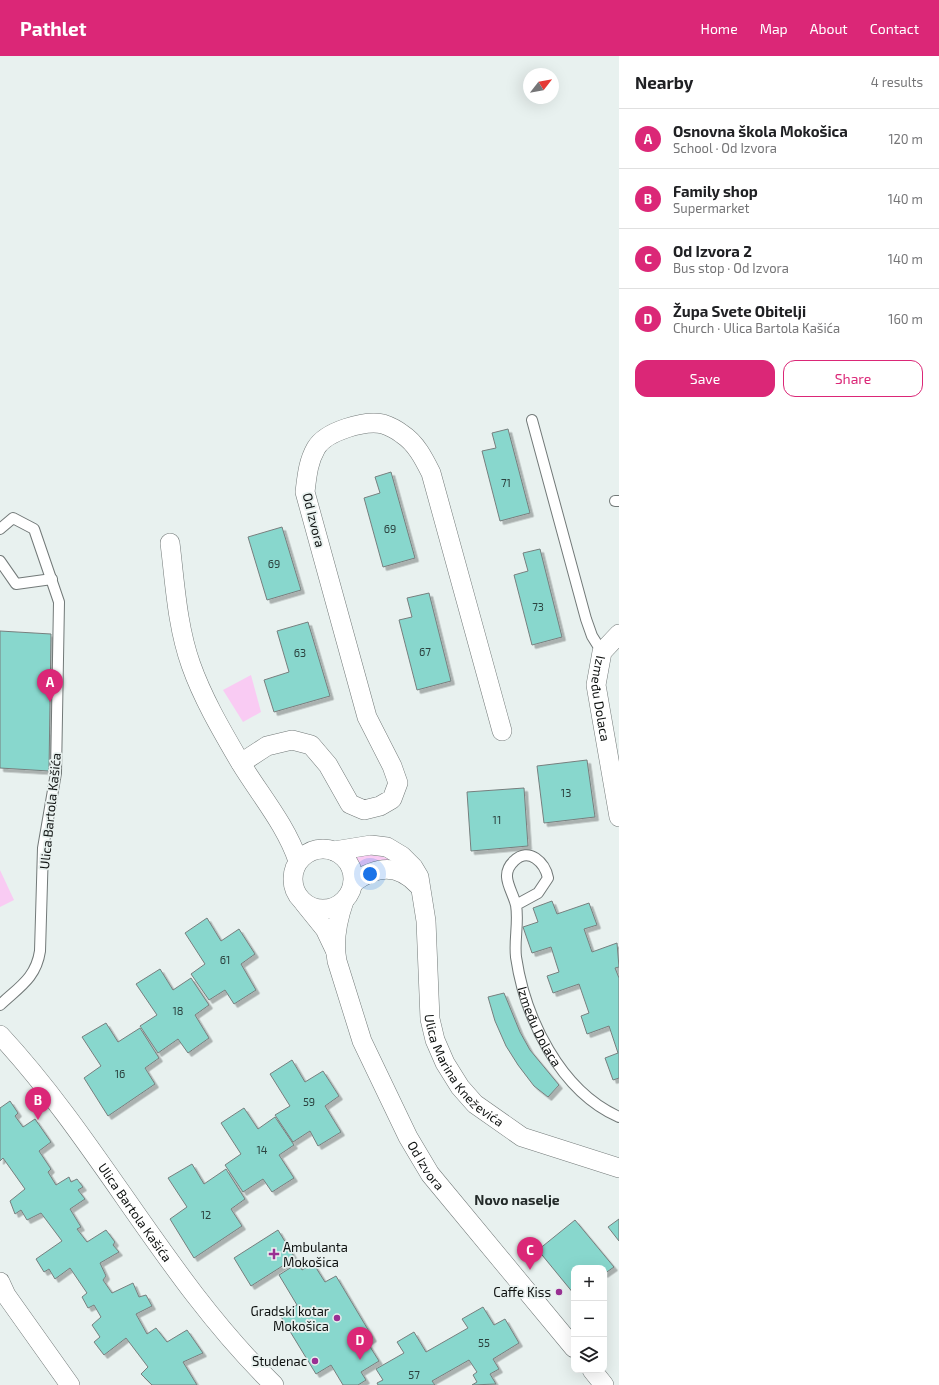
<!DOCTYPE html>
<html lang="en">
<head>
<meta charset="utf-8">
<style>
	:root { --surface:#fff; --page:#f2f2f2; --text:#202124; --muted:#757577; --line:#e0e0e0; --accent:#db2777 }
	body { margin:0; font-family:"Exo 2",sans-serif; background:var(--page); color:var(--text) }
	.controls { position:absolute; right:12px; bottom:12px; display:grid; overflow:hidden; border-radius:8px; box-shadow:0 4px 16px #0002 }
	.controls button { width:36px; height:36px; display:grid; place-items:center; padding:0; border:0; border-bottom:1px solid var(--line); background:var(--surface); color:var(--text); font:20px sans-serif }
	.compass { position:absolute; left:523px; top:12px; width:36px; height:36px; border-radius:50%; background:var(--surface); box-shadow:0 4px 16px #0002; rotate:59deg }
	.you { position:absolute; left:370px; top:818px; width:14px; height:14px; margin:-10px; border:3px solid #fff; border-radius:50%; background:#1a73e8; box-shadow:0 0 0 6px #1a73e833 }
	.badge { display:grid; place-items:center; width:26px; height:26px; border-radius:50%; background:var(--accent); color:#fff; font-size:13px; font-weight:700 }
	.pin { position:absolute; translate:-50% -33px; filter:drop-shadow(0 1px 2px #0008) }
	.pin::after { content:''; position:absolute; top:21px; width:14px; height:12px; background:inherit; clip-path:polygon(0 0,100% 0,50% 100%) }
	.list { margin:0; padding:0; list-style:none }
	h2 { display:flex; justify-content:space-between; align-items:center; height:52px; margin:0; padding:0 16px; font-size:17px }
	h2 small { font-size:13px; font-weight:400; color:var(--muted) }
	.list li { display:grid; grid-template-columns:26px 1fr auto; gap:12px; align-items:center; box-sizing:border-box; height:60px; padding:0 16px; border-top:1px solid var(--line) }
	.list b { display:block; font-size:15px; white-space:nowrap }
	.list p { margin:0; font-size:13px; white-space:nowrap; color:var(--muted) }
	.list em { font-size:13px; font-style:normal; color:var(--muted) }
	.actions { display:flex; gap:8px; padding:12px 16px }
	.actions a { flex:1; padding:9px 0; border:1px solid var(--accent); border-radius:12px; text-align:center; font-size:14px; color:var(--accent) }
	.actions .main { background:var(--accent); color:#fff }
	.icon { flex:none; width:22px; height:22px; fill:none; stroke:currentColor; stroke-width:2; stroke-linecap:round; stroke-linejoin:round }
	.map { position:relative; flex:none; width:619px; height:1329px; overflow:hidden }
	header { display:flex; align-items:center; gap:24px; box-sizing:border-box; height:56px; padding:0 20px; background:var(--accent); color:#fff }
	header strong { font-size:19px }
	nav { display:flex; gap:22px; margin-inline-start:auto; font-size:14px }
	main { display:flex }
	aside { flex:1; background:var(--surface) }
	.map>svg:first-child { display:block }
	.green { fill:#f9cbf3 }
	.building { fill:#88d7cd; stroke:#777f7e; filter:url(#shadow) }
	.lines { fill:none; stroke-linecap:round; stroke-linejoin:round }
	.lane-casing { stroke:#727978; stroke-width:12 }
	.street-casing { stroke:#727978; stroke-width:20 }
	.lane { stroke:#fff; stroke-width:10 }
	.street { stroke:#fff; stroke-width:19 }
	.poi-dot { fill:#9a3093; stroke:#e8f1ef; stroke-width:1.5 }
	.labels { text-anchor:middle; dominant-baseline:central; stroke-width:3.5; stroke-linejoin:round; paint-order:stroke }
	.number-label { font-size:11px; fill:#2c423f }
	.street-label { font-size:13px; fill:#0e1110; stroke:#e8f1ef }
	.poi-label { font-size:13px; fill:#0e1110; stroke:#e8f1ef; text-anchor:end }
	.neighbourhood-label { font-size:14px; font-weight:bold; fill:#242b2a; stroke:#e8f1ef }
</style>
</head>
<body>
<header>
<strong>Pathlet</strong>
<nav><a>Home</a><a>Map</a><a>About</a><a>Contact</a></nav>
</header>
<main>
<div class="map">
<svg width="619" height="1329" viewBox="0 0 619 1329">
	<defs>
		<filter id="shadow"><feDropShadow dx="3.5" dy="3.5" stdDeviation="0" flood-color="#0004"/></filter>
	</defs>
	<rect width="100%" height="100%" fill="#e8f1ef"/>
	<g class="green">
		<polygon points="251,619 261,656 243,666 223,634"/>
		<polygon points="359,798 380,800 396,805 358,812 355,801"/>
		<polygon points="0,814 14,844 0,851"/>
	</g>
	<g class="building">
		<polygon points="508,373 530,457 500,465 482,395 496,392 492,377"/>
		<polygon points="391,416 415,502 383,511 364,442 380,437 375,421"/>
		<polygon points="282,471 301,534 267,544 248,481"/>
		<polygon points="540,493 562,581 532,589 514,519 528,515 523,497"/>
		<polygon points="429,537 451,625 417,634 399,564 412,561 407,542"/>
		<polygon points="308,566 330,640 274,656 264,624 289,616 277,575"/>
		<polygon points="0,575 51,578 49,715 0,712"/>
		<polygon points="587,704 595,761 544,767 537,710"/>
		<polygon points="524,732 528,790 471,795 467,736"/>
		<polygon points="552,845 557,858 589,847 597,869 584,873 592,896 617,887 619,911 615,912 619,922 619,1022 613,1024 605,1002 618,997 609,970 587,978 581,960 589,957 579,928 553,937 547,920 559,916 551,891 532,897 523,871 538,866 533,852"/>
		<polygon points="207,862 221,885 239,873 255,898 241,908 256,934 234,948 225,934 209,944 191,918 205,908 185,877"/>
		<polygon points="160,913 173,934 191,922 209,949 195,959 209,982 188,997 178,983 158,997 140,970 157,959 136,928"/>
		<polygon points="504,937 520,976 530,994 559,1029 548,1041 534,1030 518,1009 506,990 495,965 488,941"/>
		<polygon points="106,967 118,986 140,972 159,1002 145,1012 155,1028 108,1060 84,1022 101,1010 82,981"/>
		<polygon points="292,1004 305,1026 323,1015 339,1040 325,1050 341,1076 318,1090 310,1075 293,1086 275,1059 290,1050 270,1018"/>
		<polygon points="10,1045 18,1057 15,1060 23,1071 35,1063 51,1086 39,1095 51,1113 48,1116 56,1129 69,1121 71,1126 77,1123 83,1131 78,1134 85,1143 70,1153 81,1171 77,1173 87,1186 106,1174 115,1186 113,1189 119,1196 100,1207 106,1220 103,1224 112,1237 133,1227 139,1241 146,1239 152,1250 136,1258 147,1278 156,1272 167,1286 187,1274 203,1297 183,1306 197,1329 152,1329 141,1318 148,1311 126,1282 104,1299 94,1286 100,1281 92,1269 101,1261 94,1249 88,1252 82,1241 87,1237 70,1212 55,1223 49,1213 44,1216 36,1203 62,1185 41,1157 27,1164 21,1154 15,1158 10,1145 25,1133 3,1102 0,1105 0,1052"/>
		<polygon points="244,1052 258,1073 275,1061 294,1089 279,1099 294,1122 272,1136 263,1123 243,1136 225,1109 241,1098 221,1067"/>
		<polygon points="192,1108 204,1128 226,1113 245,1143 231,1153 242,1170 194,1202 170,1163 187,1151 168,1122"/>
		<polygon points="619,1163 619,1185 608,1171"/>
		<polygon points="575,1164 614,1211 604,1218 604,1212 574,1212 574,1238 538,1194"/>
		<polygon points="278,1174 295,1202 251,1230 234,1202"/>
		<polygon points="298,1207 302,1214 313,1207 325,1226 336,1220 373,1282 367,1286 379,1305 361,1316 366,1324 358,1329 343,1329 331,1309 316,1318 280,1259 297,1249 279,1219"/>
		<polygon points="483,1251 494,1269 505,1263 519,1287 493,1303 499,1313 490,1318 496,1328 472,1329 477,1326 473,1319 477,1316 469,1304 432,1325 435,1329 378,1329 377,1327 383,1324 376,1313 404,1297 397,1286 414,1276 426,1296 468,1272 462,1263"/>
	</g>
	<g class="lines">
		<defs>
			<g id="lane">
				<polyline points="532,364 586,563 592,580 602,596"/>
				<polyline points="615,445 619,445"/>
				<path d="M 0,473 L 13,462 L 34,473 L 59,546 L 56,717 L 43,792 L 40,895 C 36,922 19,931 0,949"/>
				<polyline points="0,505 16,528 52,523"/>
				<path id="s1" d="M 516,849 L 538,837 L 548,822 C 545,807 529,790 514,805 C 499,819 512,833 516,849 C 519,866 514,884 516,901 C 525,962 560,1035 619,1061"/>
			</g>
			<g id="street">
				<path d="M 170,487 C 175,527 177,570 191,609 C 203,643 222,675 240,706 C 260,739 286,769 298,805"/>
				<path id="s2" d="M 619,578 L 602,596 L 596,629 L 619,761"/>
				<path d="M 241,707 L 267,690 L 292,684 L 311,689 L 328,709 L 350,748 L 364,754 L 380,750 L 392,743 L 398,727 L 392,710 L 367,661 L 305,436 C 307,420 308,406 316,392 C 326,375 365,364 383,368 C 389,370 397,374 402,378 C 416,387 424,403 431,417 L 502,675"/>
				<circle cx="323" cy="823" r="30"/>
				<path id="s3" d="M 334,795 L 371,789 L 387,791 L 402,800 L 413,811 L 419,821 L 426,865 L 430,963 L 435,984 L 445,1007 L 460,1031 L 475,1048 L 522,1081 L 619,1112"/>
				<path d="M 353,827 C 376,810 397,807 418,829"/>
				<path id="s4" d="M 344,845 C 337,865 333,884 337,905 L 362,985 L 408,1081 L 430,1118 L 574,1292"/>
				<polyline points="304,847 325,873 335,894"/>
				<path id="s5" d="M 0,979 C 101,1088 167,1225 274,1329"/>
				<polyline points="0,1226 6,1239 70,1329"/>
				<polyline points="592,1314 604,1329"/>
			</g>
		</defs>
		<use href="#lane" class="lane-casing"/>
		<use href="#street" class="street-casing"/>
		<use href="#lane" class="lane"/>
		<use href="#street" class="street"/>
	</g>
	<g class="poi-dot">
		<path d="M272 1192h4v4h4v4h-4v4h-4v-4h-4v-4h4z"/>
		<circle cx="559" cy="1236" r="4"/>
		<circle cx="337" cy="1262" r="4"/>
		<circle cx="315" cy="1305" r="4"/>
	</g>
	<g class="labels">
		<g class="number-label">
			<text x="506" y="426">71</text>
			<text x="390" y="472">69</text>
			<text x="274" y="507">69</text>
			<text x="538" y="550">73</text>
			<text x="425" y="595">67</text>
			<text x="300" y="596">63</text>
			<text x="566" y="736">13</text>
			<text x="497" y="763">11</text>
			<text x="225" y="903">61</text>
			<text x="178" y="954">18</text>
			<text x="120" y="1017">16</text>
			<text x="309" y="1045">59</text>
			<text x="262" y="1093">14</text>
			<text x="206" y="1158">12</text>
			<text x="484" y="1286">55</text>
			<text x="414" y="1318">57</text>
		</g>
		<g class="street-label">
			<text transform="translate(314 464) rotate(76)">Od Izvora</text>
			<text stroke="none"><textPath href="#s2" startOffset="72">Između Dolaca</textPath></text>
			<text transform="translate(50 755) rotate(-84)">Ulica Bartola Kašića</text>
			<text stroke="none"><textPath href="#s1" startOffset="264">Između Dolaca</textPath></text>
			<text stroke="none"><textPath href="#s3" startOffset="304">Ulica Marina Kneževića</textPath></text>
			<text stroke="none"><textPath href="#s4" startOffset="285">Od Izvora</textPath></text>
			<text stroke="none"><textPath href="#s5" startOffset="223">Ulica Bartola Kašića</textPath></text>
		</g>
		<g class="poi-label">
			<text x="283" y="1191" text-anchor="start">Ambulanta<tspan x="283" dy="15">Mokošica</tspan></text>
			<text x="551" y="1236">Caffe Kiss</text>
			<text x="329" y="1255">Gradski kotar<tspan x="329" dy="15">Mokošica</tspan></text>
			<text x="307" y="1305">Studenac</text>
		</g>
		<g class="neighbourhood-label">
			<text x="517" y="1143">Novo naselje</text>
		</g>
	</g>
</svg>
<div class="controls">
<button>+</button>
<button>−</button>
<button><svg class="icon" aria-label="layers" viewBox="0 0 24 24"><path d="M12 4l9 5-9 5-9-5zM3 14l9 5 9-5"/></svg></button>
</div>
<svg class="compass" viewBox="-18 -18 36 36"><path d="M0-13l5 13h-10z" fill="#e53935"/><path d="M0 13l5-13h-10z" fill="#757577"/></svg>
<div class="you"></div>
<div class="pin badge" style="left:50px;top:646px">A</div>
<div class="pin badge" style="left:38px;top:1064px">B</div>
<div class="pin badge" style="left:530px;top:1214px">C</div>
<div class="pin badge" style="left:360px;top:1304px">D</div>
</div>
<aside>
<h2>Nearby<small>4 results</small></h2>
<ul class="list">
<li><span class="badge">A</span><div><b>Osnovna škola Mokošica</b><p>School · Od Izvora</p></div><em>120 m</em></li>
<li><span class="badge">B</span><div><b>Family shop</b><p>Supermarket</p></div><em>140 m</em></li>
<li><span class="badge">C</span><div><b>Od Izvora 2</b><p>Bus stop · Od Izvora</p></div><em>140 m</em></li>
<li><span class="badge">D</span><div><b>Župa Svete Obitelji</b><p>Church · Ulica Bartola Kašića</p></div><em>160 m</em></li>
</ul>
<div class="actions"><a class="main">Save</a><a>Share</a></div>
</aside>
</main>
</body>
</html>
